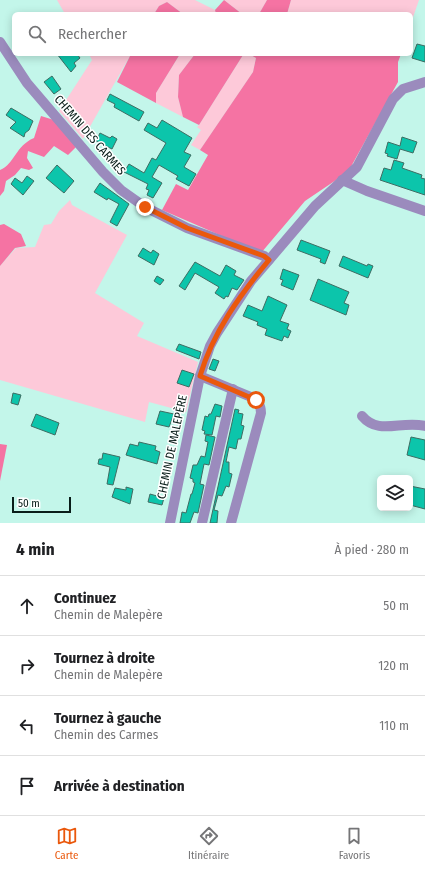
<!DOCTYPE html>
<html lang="fr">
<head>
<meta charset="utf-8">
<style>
	:root { --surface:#fff; --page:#f2f2f2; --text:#202124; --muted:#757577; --line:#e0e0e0; --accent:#ea580c }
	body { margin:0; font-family:"Fira Sans Condensed",sans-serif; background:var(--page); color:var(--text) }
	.controls { position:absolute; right:12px; bottom:12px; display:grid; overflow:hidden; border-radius:6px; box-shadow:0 2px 10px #0003 }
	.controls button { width:36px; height:36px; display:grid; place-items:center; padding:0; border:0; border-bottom:1px solid var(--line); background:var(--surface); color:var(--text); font:20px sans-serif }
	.scale { position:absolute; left:12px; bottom:10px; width:59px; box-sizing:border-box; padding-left:4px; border:2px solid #091d19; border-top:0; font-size:11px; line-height:14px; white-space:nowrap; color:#091d19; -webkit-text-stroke:3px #fff; paint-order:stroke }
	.stop { position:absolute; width:12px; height:12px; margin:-9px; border:3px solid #ea580c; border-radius:50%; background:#fff }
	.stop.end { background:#ea580c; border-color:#fff; box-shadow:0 1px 4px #0008 }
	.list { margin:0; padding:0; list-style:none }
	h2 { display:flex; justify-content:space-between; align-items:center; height:52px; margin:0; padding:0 16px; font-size:17px }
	h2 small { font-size:13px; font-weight:400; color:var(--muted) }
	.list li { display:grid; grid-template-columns:26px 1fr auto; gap:12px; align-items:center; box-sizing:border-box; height:60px; padding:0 16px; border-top:1px solid var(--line) }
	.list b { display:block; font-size:15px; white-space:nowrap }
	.list p { margin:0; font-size:13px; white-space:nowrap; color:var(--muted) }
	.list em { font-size:13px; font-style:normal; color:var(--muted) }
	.icon { flex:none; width:22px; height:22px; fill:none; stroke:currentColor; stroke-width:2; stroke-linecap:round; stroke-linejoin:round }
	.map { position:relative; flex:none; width:425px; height:523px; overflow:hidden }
	.search { position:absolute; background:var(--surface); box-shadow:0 2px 10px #0003; left:12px; right:12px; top:12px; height:44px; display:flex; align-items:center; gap:10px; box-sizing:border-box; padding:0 14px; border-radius:6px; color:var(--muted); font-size:15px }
	.sheet { height:292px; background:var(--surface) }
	nav { display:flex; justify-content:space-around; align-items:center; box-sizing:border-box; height:56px; border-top:1px solid var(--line); background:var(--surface); font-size:11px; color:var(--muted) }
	nav a { display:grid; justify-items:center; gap:2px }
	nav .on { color:var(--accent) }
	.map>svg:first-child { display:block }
	.green { fill:#fdc9d9 }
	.forest { fill:#f573a3 }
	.building { fill:#0cc5ab; stroke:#3e6d63 }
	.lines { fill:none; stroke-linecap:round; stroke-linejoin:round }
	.minor { stroke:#9b8bbd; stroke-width:10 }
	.route { stroke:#ea580c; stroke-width:5 }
	.labels { text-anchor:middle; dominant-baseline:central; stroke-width:3; stroke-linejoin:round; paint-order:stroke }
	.street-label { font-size:12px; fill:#091d19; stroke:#fff }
</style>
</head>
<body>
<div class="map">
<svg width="425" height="523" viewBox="0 0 425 523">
	<rect width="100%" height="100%" fill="#c3f6ea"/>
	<g class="green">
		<polygon points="57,0 195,0 215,10 216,14 183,14 167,2 159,6 154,14 65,14"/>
		<polygon points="224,0 267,0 259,14 242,14"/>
		<polygon points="291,0 419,0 411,23 411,14 287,14"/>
		<polygon points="89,54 131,54 83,139 59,111 92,60"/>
		<polygon points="180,54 195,54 179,75 178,97 183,117 156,103 156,93"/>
		<polygon points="249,54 256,58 253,72 200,150 191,145 201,130 197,127 199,125 243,55"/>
		<polygon points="70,200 72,205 127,235 95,293 144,323 137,336 198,362 186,412 149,402 145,422 0,380 0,266 16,248 35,247 44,225 51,224 59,211"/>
	</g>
	<g class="forest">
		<polygon points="224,0 242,14 216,14 215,10"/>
		<polygon points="267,0 291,0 287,14 259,14"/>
		<polygon points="167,2 183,14 154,14 159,6"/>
		<polygon points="131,54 180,54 156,93 156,103 117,82"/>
		<polygon points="195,54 401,54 398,62 398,82 348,172 305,201 261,253 162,210 176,184 188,190 208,155 200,150 253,72 256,58 249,54 243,55 199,125 183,117 178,97 179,75"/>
		<path d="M 41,116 L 54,120 L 77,146 L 68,155 L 54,146 L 44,157 L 28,151 L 27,158 L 33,168 L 29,170 L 21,168 L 15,175 L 6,181 L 4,191 L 0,196 L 0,170 C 15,164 15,146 34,138 Z"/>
		<polygon points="4,224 21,234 26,246 15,248 0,266 0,225"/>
		<polygon points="0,444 7,445 0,481"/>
	</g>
	<g class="building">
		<polygon points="417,44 425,46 425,62 412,58"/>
		<polygon points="57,54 77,54 80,58 74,63 76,66 71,72"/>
		<polygon points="52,76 61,89 54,94 44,82"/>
		<polygon points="110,94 144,112 139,121 114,107 115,104 107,100"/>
		<polygon points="11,108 33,121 29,130 25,133 24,137 10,128 16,122 6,115"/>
		<polygon points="162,120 192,138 184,152 191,155 184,167 196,174 189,186 176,179 178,176 159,165 152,177 162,183 153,198 147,195 149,190 146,189 148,184 124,172 129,164 144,173 152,158 156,160 166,143 144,130 148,123 157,128"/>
		<polygon points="100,133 110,138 112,136 117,139 112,149 96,141"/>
		<polygon points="402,137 417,142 413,153 400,149 397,159 387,156 388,154 385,153 388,142 400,146"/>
		<polygon points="394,160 404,163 402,168 422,175 421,178 425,179 425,195 380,180 384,168 391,170"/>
		<polygon points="57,165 74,181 64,193 46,178"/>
		<polygon points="27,176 34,181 23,195 11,184 15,178 22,183"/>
		<polygon points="100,183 129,204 117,226 110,222 119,204 108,198 107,200 94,192"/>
		<polygon points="301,240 330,251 325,264 320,262 321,259 297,250"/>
		<polygon points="143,248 151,253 153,250 159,254 154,265 138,256"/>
		<polygon points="343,256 367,266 368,264 373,266 368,278 339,266"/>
		<polygon points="195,262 220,276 226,265 236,271 234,275 244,280 237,290 232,288 228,297 226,296 224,299 215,293 219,287 195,273 185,290 179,286"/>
		<polygon points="283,269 299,275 293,290 281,285 283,280 280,279"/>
		<polygon points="157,276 164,280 160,285 154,281"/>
		<polygon points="318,279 349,292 344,303 349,305 346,315 310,300"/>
		<polygon points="268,296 287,305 280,321 289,324 287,329 291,331 288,338 284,336 282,341 265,335 267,329 257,325 258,322 243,316 248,305 262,311"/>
		<polygon points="179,344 201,352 199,359 176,350"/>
		<polygon points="213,359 219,361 215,371 209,369"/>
		<polygon points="182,370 194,374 189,387 177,383"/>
		<polygon points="13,393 21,395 18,405 11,403"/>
		<polygon points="215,404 222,406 220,417 216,416 212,435 204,434 205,431 202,430 205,416 208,417 209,414 211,414"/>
		<polygon points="235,409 239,410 238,413 243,414 241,425 244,426 241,439 238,439 236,449 229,447 226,462 229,462 229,473 232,474 229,487 226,486 222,496 218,495 214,510 218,511 217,523 210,523"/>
		<polygon points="160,411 174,414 169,427 156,424"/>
		<polygon points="36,414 59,423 55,435 31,426"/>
		<polygon points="206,435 215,437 209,465 204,464 200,484 204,485 198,513 194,512 190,523 180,523 182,512 186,513 191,494 192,494 195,483 193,482 193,479 190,478 193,465 197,465 201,456 205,457 208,442 205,441"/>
		<polygon points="411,437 425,440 425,460 407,455"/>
		<polygon points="139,442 156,446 155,450 160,452 157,464 126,455 130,444 138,446"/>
		<polygon points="103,453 120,457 113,485 107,484 110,467 98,464 99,459 102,459"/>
		<polygon points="410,486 425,489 425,509 410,505"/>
		<polygon points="126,487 133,489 130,504 112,497 115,488 126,490"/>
		<polygon points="150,494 164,498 162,505 148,502"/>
	</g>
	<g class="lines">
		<g class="minor">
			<polyline points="0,42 27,83 103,172 121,190 145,207 187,228 264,256 269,260"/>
			<polyline points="342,180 367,191 425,211"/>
			<path d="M 200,376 L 251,397 C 258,401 261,405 261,413 L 231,523"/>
			<path d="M 362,416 C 379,436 401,420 425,426"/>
			<polyline points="170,523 200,376 210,346 217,333 251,281 269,260 315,206 357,167 393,99 403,89 425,82"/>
			<polyline points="202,523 233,389"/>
		</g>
	</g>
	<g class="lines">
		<path class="route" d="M 145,207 L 187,228 L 264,256 L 269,260 C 240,295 213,332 200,376 L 256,400"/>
	</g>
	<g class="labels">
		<g class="street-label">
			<text transform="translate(90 135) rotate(49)">CHEMIN DES CARMES</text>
			<text transform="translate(172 447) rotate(-78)">CHEMIN DE MALEPÈRE</text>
		</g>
	</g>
</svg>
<div class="controls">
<button><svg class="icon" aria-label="layers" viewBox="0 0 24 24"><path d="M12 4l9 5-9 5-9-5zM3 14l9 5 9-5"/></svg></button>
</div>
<div class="scale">50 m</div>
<div class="stop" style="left:256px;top:400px"></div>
<div class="stop end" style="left:145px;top:207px"></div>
<div class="search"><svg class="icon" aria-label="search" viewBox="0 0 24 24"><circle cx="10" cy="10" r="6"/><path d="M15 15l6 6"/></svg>Rechercher</div>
</div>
<section class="sheet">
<h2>4 min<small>À pied · 280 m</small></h2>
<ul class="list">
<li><svg class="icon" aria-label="ahead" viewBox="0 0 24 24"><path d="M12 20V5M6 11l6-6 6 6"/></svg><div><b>Continuez</b><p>Chemin de Malepère</p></div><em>50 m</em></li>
<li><svg class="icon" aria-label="right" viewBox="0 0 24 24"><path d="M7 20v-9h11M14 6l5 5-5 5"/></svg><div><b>Tournez à droite</b><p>Chemin de Malepère</p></div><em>120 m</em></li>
<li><svg class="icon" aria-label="left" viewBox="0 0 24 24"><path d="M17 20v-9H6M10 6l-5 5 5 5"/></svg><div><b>Tournez à gauche</b><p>Chemin des Carmes</p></div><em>110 m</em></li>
<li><svg class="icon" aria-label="arrive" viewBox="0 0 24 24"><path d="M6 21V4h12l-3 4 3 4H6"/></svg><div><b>Arrivée à destination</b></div></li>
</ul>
</section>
<nav>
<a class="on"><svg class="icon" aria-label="map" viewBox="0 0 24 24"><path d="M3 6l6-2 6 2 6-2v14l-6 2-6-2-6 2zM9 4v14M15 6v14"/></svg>Carte</a>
<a><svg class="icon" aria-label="directions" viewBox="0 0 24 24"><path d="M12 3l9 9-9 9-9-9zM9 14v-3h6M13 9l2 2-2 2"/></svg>Itinéraire</a>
<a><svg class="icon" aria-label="saved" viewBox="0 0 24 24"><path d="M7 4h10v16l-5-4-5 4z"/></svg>Favoris</a>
</nav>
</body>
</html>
